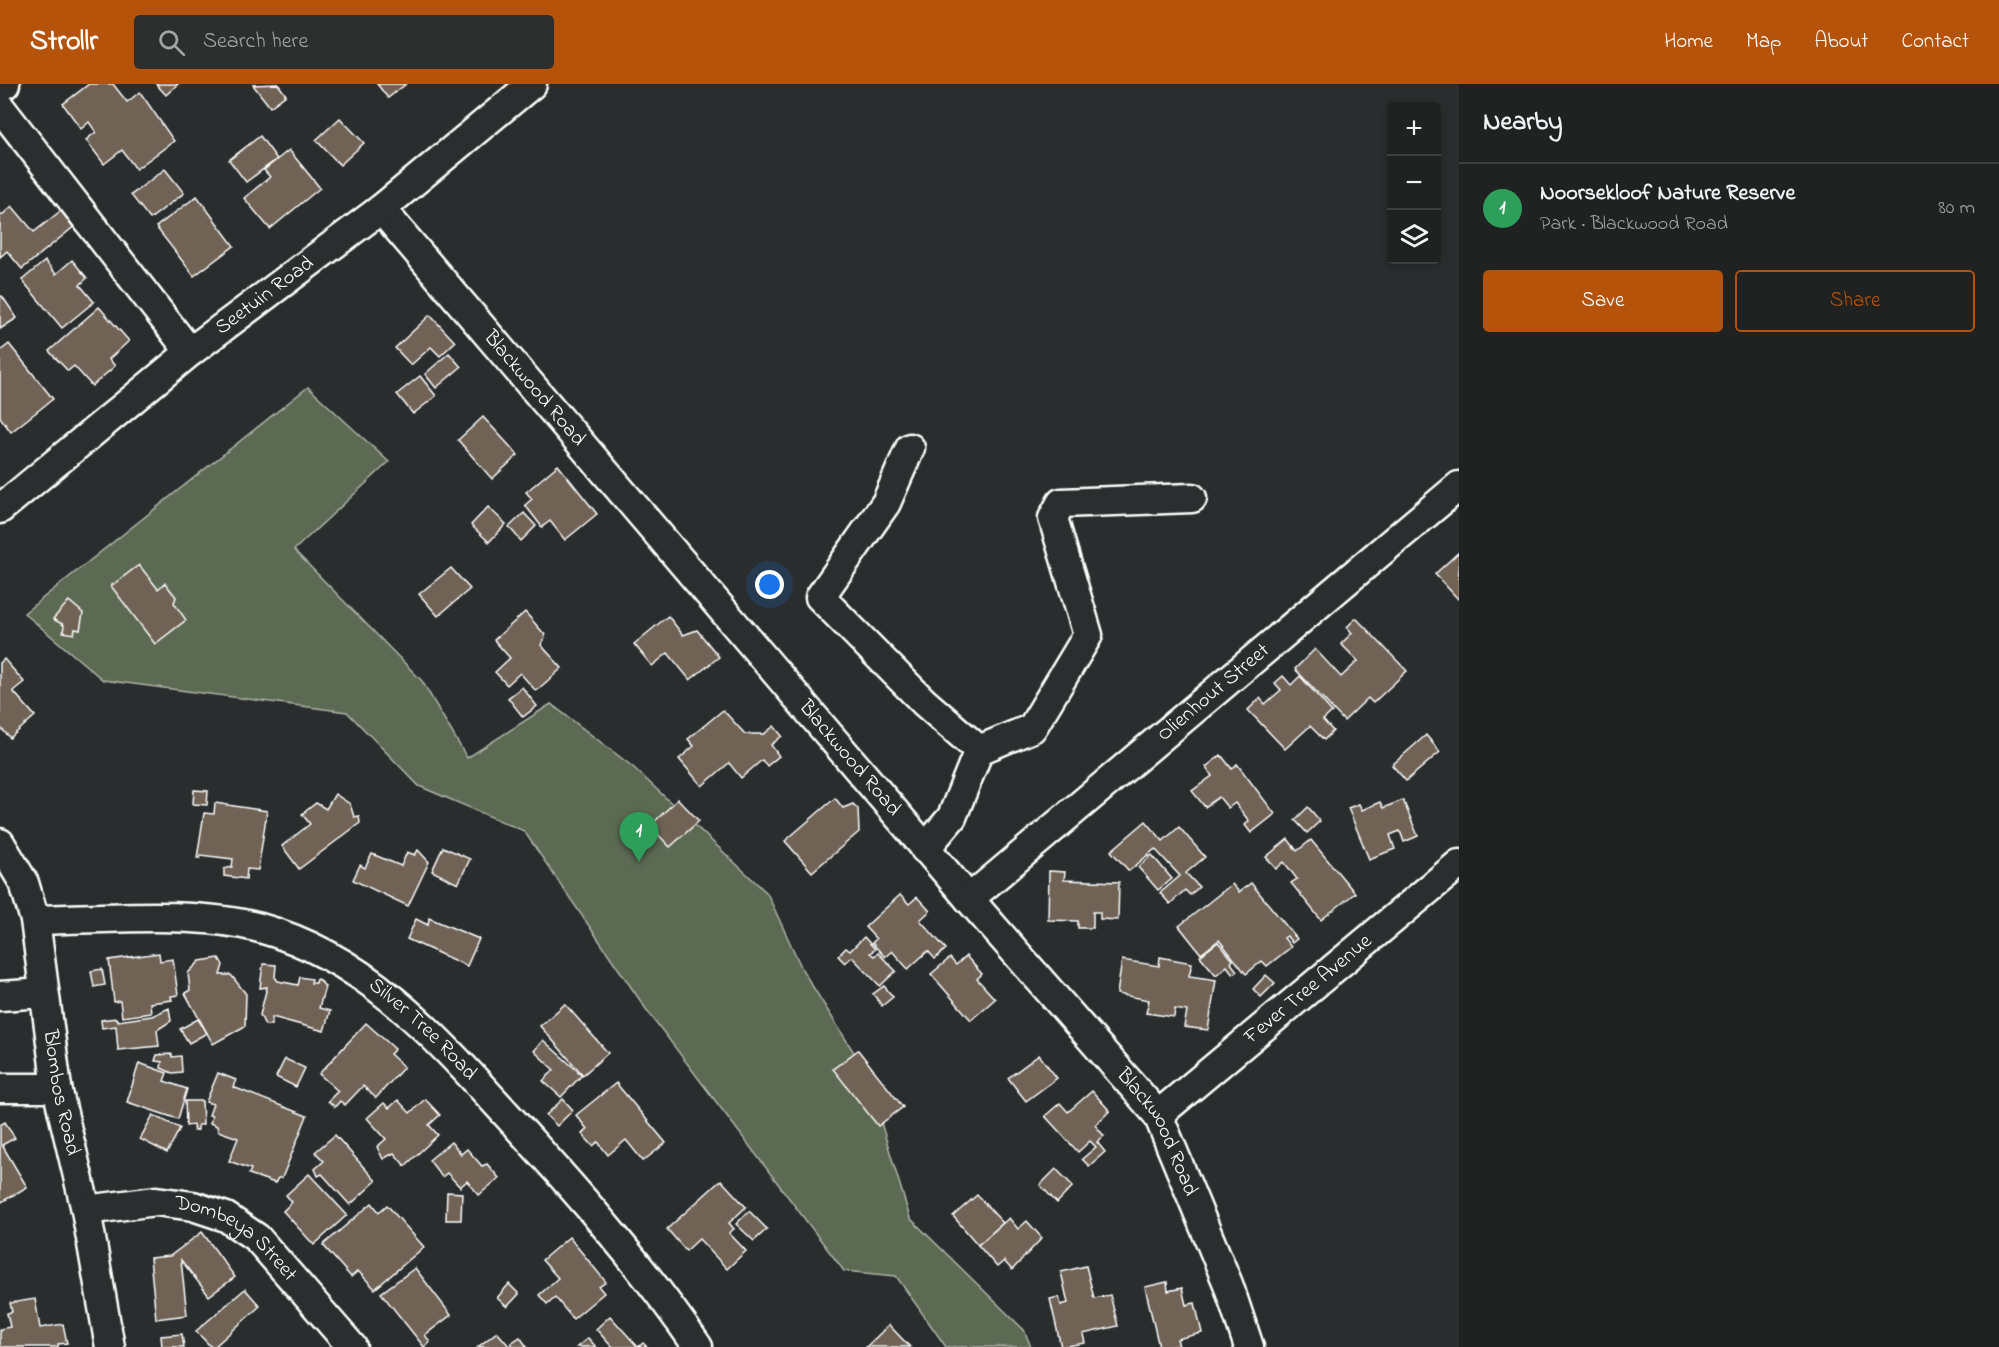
<!DOCTYPE html>
<html lang="en">
<head>
<meta charset="utf-8">
<style>
	:root { --surface:#202222; --page:#2d2f2f; --text:#f1f3f6; --muted:#a2a4a5; --line:#3d3f40; --accent:#b45309 }
	body { margin:0; font-family:"Indie Flower",sans-serif; background:var(--page); color:var(--text) }
	.controls { position:absolute; right:18px; top:18px; display:grid; overflow:hidden; border-radius:6px; box-shadow:0 3px 9px #0003 }
	.controls button { width:54px; height:54px; display:grid; place-items:center; padding:0; border:0; border-bottom:2px solid var(--line); background:var(--surface); color:var(--text); font:30px sans-serif }
	.you { position:absolute; left:770px; top:501px; width:21px; height:21px; margin:-15px; border:4px solid #fff; border-radius:50%; background:#1a73e8; box-shadow:0 0 0 9px #1a73e833 }
	.badge { display:grid; place-items:center; width:39px; height:39px; border-radius:50%; background:var(--accent); color:#fff; font-size:20px; font-weight:700 }
	.pin { position:absolute; translate:-50% -50px; filter:drop-shadow(0 2px 3px #0008) }
	.pin::after { content:''; position:absolute; top:32px; width:21px; height:18px; background:inherit; clip-path:polygon(0 0,100% 0,50% 100%) }
	.list { margin:0; padding:0; list-style:none }
	h2 { display:flex; justify-content:space-between; align-items:center; height:78px; margin:0; padding:0 24px; font-size:26px }
	h2 small { font-size:20px; font-weight:400; color:var(--muted) }
	.list li { display:grid; grid-template-columns:39px 1fr auto; gap:18px; align-items:center; box-sizing:border-box; height:90px; padding:0 24px; border-top:2px solid var(--line) }
	.list b { display:block; font-size:22px; white-space:nowrap }
	.list p { margin:0; font-size:20px; white-space:nowrap; color:var(--muted) }
	.list em { font-size:20px; font-style:normal; color:var(--muted) }
	.actions { display:flex; gap:12px; padding:18px 24px }
	.actions a { flex:1; padding:14px 0; border:2px solid var(--accent); border-radius:6px; text-align:center; font-size:21px; color:var(--accent) }
	.actions .main { background:var(--accent); color:#fff }
	.icon { flex:none; width:33px; height:33px; fill:none; stroke:currentColor; stroke-width:2; stroke-linecap:round; stroke-linejoin:round }
	.map { position:relative; flex:none; width:1459px; height:1263px; overflow:hidden }
	header { display:flex; align-items:center; gap:36px; box-sizing:border-box; height:84px; padding:0 30px; background:var(--accent); color:#fff }
	header strong { font-size:28px }
	nav { display:flex; gap:33px; margin-inline-start:auto; font-size:21px }
	.search { width:420px; height:54px; background:var(--page); display:flex; align-items:center; gap:15px; box-sizing:border-box; padding:0 21px; border-radius:6px; color:var(--muted); font-size:22px }
	main { display:flex }
	aside { flex:1; background:var(--surface) }
	.map>svg:first-child { display:block }
	.green { fill:#5b6a52; stroke:#adb4a8; stroke-width:1.5 }
	.building { fill:#706457; stroke:#fff; stroke-width:1.5 }
	.lines { fill:none; stroke-linecap:round; stroke-linejoin:round }
	.minor-casing { stroke:#fff; stroke-width:33 }
	.minor { stroke:#2a2d2e; stroke-width:28 }
	.labels { text-anchor:middle; dominant-baseline:central; stroke-width:6; stroke-linejoin:round; paint-order:stroke }
	.street-label { font-size:21px; fill:#fff; stroke:#2a2d2e }
</style>
</head>
<body>
<header>
<strong>Strollr</strong>
<div class="search"><svg class="icon" aria-label="search" viewBox="0 0 24 24"><circle cx="10" cy="10" r="6"/><path d="M15 15l6 6"/></svg>Search here</div>
<nav><a>Home</a><a>Map</a><a>About</a><a>Contact</a></nav>
</header>
<main>
<div class="map">
<svg width="1459" height="1263" viewBox="0 0 1459 1263">
	<rect width="100%" height="100%" fill="#2a2d2e"/>
	<filter id="ink" filterUnits="userSpaceOnUse"><feTurbulence type="fractalNoise" baseFrequency=".0167" numOctaves="2"/><feDisplacementMap in="SourceGraphic" scale="12" xChannelSelector="R" yChannelSelector="G"/><feConvolveMatrix kernelMatrix="1 2 1 2 8 2 1 2 1" color-interpolation-filters="sRGB"/></filter>
	<g filter="url(#ink)">
		<polygon class="green" points="308,303 389,378 294,466 422,597 467,674 551,620 633,683 767,809 803,887 865,986 910,1134 1024,1246 1031,1263 946,1263 896,1192 844,1187 646,925 524,747 419,702 347,628 103,596 24,529"/>
		<g class="building">
			<polygon points="89,0 113,0 127,18 140,8 174,57 136,85 122,66 104,80 86,56 96,48 89,38 81,45 63,20"/>
			<polygon points="156,0 178,0 166,11"/>
			<polygon points="278,0 286,11 270,23 253,1"/>
			<polygon points="377,0 406,0 388,14"/>
			<polygon points="340,34 364,59 340,81 316,56"/>
			<polygon points="260,52 277,75 246,98 229,76"/>
			<polygon points="289,66 320,104 270,145 244,114 270,93 264,86"/>
			<polygon points="165,85 184,109 150,135 131,111"/>
			<polygon points="197,112 234,162 194,192 156,143"/>
			<polygon points="12,122 34,148 63,125 76,141 22,185 7,167 0,173 0,129 2,131"/>
			<polygon points="72,176 87,194 80,201 94,218 62,244 22,196 45,177 56,190"/>
			<polygon points="2,212 17,234 0,245 0,213"/>
			<polygon points="99,223 129,257 109,275 115,282 92,302 74,282 68,287 49,267"/>
			<polygon points="430,231 455,258 440,272 431,263 411,281 395,264"/>
			<polygon points="9,260 53,315 11,348 0,333 0,267"/>
			<polygon points="449,269 461,283 436,304 425,290"/>
			<polygon points="420,292 436,312 413,330 397,310"/>
			<polygon points="483,333 518,371 492,395 458,356"/>
			<polygon points="558,381 597,430 565,456 550,437 542,443 525,421 532,415 526,408"/>
			<polygon points="488,423 506,440 489,458 471,441"/>
			<polygon points="524,429 536,442 521,457 509,443"/>
			<polygon points="1459,468 1459,514 1458,515 1435,490"/>
			<polygon points="139,481 158,505 165,499 176,513 174,519 186,536 155,560 111,502"/>
			<polygon points="451,484 470,505 438,532 419,510"/>
			<polygon points="69,517 83,529 80,546 75,545 74,550 63,548 64,541 53,535"/>
			<polygon points="525,528 545,551 541,561 562,584 536,607 520,589 507,601 495,588 510,574 494,556"/>
			<polygon points="668,532 683,551 697,546 719,573 690,596 668,569 652,582 634,560"/>
			<polygon points="1356,534 1407,587 1373,619 1368,614 1344,637 1295,585 1315,565 1341,593 1358,577 1341,560 1352,549 1347,543"/>
			<polygon points="4,575 24,598 13,607 35,632 10,654 0,643 0,579"/>
			<polygon points="1283,592 1291,601 1300,592 1332,628 1323,636 1333,647 1324,656 1310,642 1285,665 1248,626 1260,614 1265,620 1281,606 1275,599"/>
			<polygon points="522,603 537,622 523,633 508,614"/>
			<polygon points="723,626 745,650 764,650 774,642 782,652 771,661 779,672 767,682 762,676 741,694 729,679 702,702 679,675 694,662 688,655"/>
			<polygon points="1426,651 1440,668 1406,697 1392,681"/>
			<polygon points="1221,671 1232,685 1237,680 1275,730 1251,749 1245,741 1249,737 1235,719 1228,724 1219,713 1205,723 1192,707 1212,692 1206,683"/>
			<polygon points="194,706 208,707 207,721 193,720"/>
			<polygon points="335,710 350,720 354,733 359,732 360,739 299,785 282,762 310,740 302,730 316,719 326,725"/>
			<polygon points="835,714 843,724 853,720 858,725 859,748 812,788 785,757"/>
			<polygon points="678,715 699,737 670,763 650,742"/>
			<polygon points="1403,716 1418,752 1404,758 1400,747 1390,751 1395,765 1369,775 1348,724 1359,720 1362,726 1380,718 1383,724"/>
			<polygon points="215,719 267,727 258,786 247,785 246,795 224,792 224,785 232,783 233,775 200,771 200,774 197,774 204,729 214,730"/>
			<polygon points="1308,723 1320,737 1307,749 1295,736"/>
			<polygon points="1146,737 1163,757 1179,743 1205,773 1186,789 1199,803 1190,811 1185,806 1170,820 1160,809 1180,792 1155,765 1129,787 1111,767"/>
			<polygon points="1288,755 1297,767 1311,756 1355,809 1321,836 1291,799 1297,795 1284,778 1276,785 1266,773"/>
			<polygon points="443,763 470,775 458,800 432,787"/>
			<polygon points="418,766 429,778 408,822 353,796 360,781 365,784 372,770 401,782 407,768 415,771"/>
			<polygon points="1152,771 1172,795 1158,806 1138,783"/>
			<polygon points="1049,787 1065,788 1064,796 1119,798 1118,836 1100,835 1100,828 1093,828 1093,844 1078,844 1078,837 1048,836"/>
			<polygon points="1251,799 1297,855 1292,859 1287,852 1284,854 1291,863 1267,882 1262,877 1246,890 1219,856 1201,870 1179,842 1232,800 1239,808"/>
			<polygon points="900,811 909,820 917,813 930,827 920,836 946,865 935,875 928,867 908,885 892,867 885,873 872,859 876,855 865,843"/>
			<polygon points="429,834 479,855 467,882 407,855 416,835 428,841"/>
			<polygon points="864,853 875,865 870,869 874,872 878,869 896,887 880,902 852,873 845,879 838,872 846,864 850,867"/>
			<polygon points="1218,858 1233,876 1231,879 1237,887 1233,890 1227,882 1216,891 1200,872"/>
			<polygon points="159,869 160,877 173,875 178,911 171,912 172,916 150,919 151,929 122,933 120,917 114,918 109,876"/>
			<polygon points="966,872 982,890 977,895 995,915 971,936 931,890 950,874 956,881"/>
			<polygon points="1160,873 1192,879 1189,892 1216,896 1208,946 1184,943 1187,927 1175,925 1174,933 1146,929 1149,916 1117,910 1122,876 1159,882"/>
			<polygon points="219,874 223,881 220,891 231,891 246,910 245,942 213,960 185,909 190,906 188,889 200,877"/>
			<polygon points="263,880 276,881 275,893 278,897 298,901 300,893 312,895 311,899 316,899 317,895 320,896 325,903 319,924 330,927 324,947 272,933 272,941 265,941 260,931 267,903 260,904"/>
			<polygon points="102,885 105,901 94,903 91,887"/>
			<polygon points="1266,891 1275,899 1261,913 1253,905"/>
			<polygon points="884,902 893,913 882,922 873,910"/>
			<polygon points="565,920 608,969 583,991 540,942"/>
			<polygon points="169,924 171,937 157,946 159,962 118,966 116,942 102,944 101,936 116,934 118,937 152,932"/>
			<polygon points="198,935 207,949 189,959 180,945"/>
			<polygon points="366,939 395,965 390,970 404,983 376,1014 363,1002 345,1021 340,1017 335,1023 328,1017 338,1007 319,990"/>
			<polygon points="543,956 582,991 561,1013 543,997 554,986 534,967"/>
			<polygon points="858,966 903,1023 878,1042 833,985"/>
			<polygon points="172,970 172,973 181,972 182,988 172,989 161,984 162,978 155,977 157,971"/>
			<polygon points="1039,971 1057,994 1026,1017 1008,994"/>
			<polygon points="285,975 305,984 296,1003 276,993"/>
			<polygon points="139,979 167,989 164,997 187,1005 178,1035 127,1018"/>
			<polygon points="218,989 236,996 233,1003 307,1032 282,1094 278,1094 275,1099 249,1090 251,1085 229,1077 238,1054 218,1047 217,1042 210,1039 212,1032 209,1031 213,1020 206,1018"/>
			<polygon points="616,999 666,1059 643,1077 626,1056 608,1071 598,1058 593,1062 582,1050 587,1045 576,1031"/>
			<polygon points="1092,1007 1110,1027 1095,1041 1104,1052 1097,1058 1105,1068 1089,1082 1082,1075 1096,1063 1090,1057 1078,1068 1045,1032 1060,1019 1068,1028"/>
			<polygon points="425,1015 440,1031 429,1041 438,1051 405,1082 394,1069 383,1075 377,1063 386,1055 367,1034 384,1019 389,1024 398,1016 410,1029"/>
			<polygon points="563,1015 573,1026 557,1042 546,1031"/>
			<polygon points="185,1017 202,1017 203,1041 198,1041 198,1046 194,1047 193,1041 186,1042"/>
			<polygon points="153,1031 180,1044 167,1069 140,1055"/>
			<polygon points="5,1038 15,1054 2,1061 27,1103 0,1119 0,1041"/>
			<polygon points="335,1051 376,1097 350,1121 322,1090 318,1092 315,1085 324,1077 315,1068"/>
			<polygon points="451,1058 461,1070 467,1065 482,1082 487,1080 499,1094 479,1111 467,1097 460,1103 447,1089 442,1093 429,1076"/>
			<polygon points="1056,1085 1073,1102 1057,1119 1040,1101"/>
			<polygon points="309,1090 347,1131 314,1161 283,1127 292,1118 286,1111"/>
			<polygon points="721,1096 746,1123 729,1139 734,1145 729,1149 746,1167 727,1185 699,1155 686,1167 667,1145"/>
			<polygon points="447,1108 462,1109 461,1136 446,1136"/>
			<polygon points="977,1111 1003,1139 978,1161 953,1132"/>
			<polygon points="372,1119 379,1128 387,1121 424,1163 375,1205 358,1187 351,1193 323,1161"/>
			<polygon points="749,1127 767,1145 754,1157 736,1140"/>
			<polygon points="1009,1134 1018,1145 1027,1137 1042,1154 1012,1186 1004,1177 997,1183 978,1161"/>
			<polygon points="202,1148 235,1193 209,1212 181,1176 187,1231 156,1235 150,1174 170,1172"/>
			<polygon points="569,1153 606,1198 599,1203 604,1209 573,1235 555,1213 547,1220 539,1211 558,1194 542,1176"/>
			<polygon points="1086,1182 1094,1214 1110,1211 1118,1242 1083,1250 1085,1259 1061,1263 1050,1215 1059,1213 1061,1221 1068,1219 1061,1188"/>
			<polygon points="415,1184 451,1231 425,1251 430,1258 424,1263 381,1209"/>
			<polygon points="1167,1198 1168,1207 1182,1204 1186,1221 1195,1219 1202,1249 1177,1255 1179,1262 1159,1263 1145,1203"/>
			<polygon points="509,1200 519,1210 507,1223 497,1214"/>
			<polygon points="245,1205 260,1222 214,1263 211,1263 196,1247"/>
			<polygon points="35,1215 40,1244 63,1240 67,1259 58,1260 58,1263 0,1263 0,1245 10,1243 7,1229 12,1228 10,1219"/>
			<polygon points="610,1232 638,1263 643,1259 647,1263 612,1263 596,1245"/>
			<polygon points="889,1241 910,1263 866,1263"/>
			<polygon points="497,1248 510,1263 478,1263"/>
			<polygon points="182,1250 184,1263 162,1263 161,1252"/>
			<polygon points="520,1253 527,1263 514,1263 511,1259"/>
			<polygon points="588,1254 596,1263 577,1263"/>
		</g>
		<g class="lines">
			<defs>
				<g id="minor">
					<polyline points="0,4 5,0"/>
					<polyline points="0,23 190,268"/>
					<path id="s1" d="M 381,125 L 969,815 L 1158,1031 L 1228,1200 L 1249,1263"/>
					<polyline points="910,364 886,419 820,513 924,618 979,666 1032,644 1088,551 1053,434 1061,419 1192,414"/>
					<path id="s2" d="M 0,425 L 190,268 L 381,125 L 532,0"/>
					<path id="s3" d="M 0,759 L 24,799 L 35,836 L 57,1004 L 86,1126 L 110,1263"/>
					<polyline points="925,765 952,733 979,666"/>
					<path id="s4" d="M 969,815 L 1459,402"/>
					<path id="s5" d="M 35,836 C 102,835 196,826 260,844 C 371,874 444,962 518,1043 C 582,1113 644,1184 698,1263"/>
					<polyline points="0,912 44,909"/>
					<polyline points="0,1004 57,1004"/>
					<path id="s6" d="M 1158,1031 L 1459,780"/>
					<path id="s7" d="M 86,1126 L 156,1117 L 193,1122 L 226,1133 L 257,1154 L 352,1263"/>
				</g>
			</defs>
			<use href="#minor" class="minor-casing"/>
			<use href="#minor" class="minor"/>
		</g>
	</g>
	<g class="labels">
		<g class="street-label">
			<text stroke="none"><textPath href="#s2" startOffset="340">Seetuin Road</textPath></text>
			<text stroke="none"><textPath href="#s1" startOffset="236">Blackwood Road</textPath></text>
			<text stroke="none"><textPath href="#s4" startOffset="320">Olienhout Street</textPath></text>
			<text stroke="none"><textPath href="#s1" startOffset="722">Blackwood Road</textPath></text>
			<text stroke="none"><textPath href="#s6" startOffset="196">Fever Tree Avenue</textPath></text>
			<text stroke="none"><textPath href="#s5" startOffset="420">Silver Tree Road</textPath></text>
			<text stroke="none"><textPath href="#s3" startOffset="260">Blombos Road</textPath></text>
			<text stroke="none"><textPath href="#s1" startOffset="1208">Blackwood Road</textPath></text>
			<text stroke="none"><textPath href="#s7" startOffset="162">Dombeya Street</textPath></text>
		</g>
	</g>
</svg>
<div class="controls">
<button>+</button>
<button>−</button>
<button><svg class="icon" aria-label="layers" viewBox="0 0 24 24"><path d="M12 4l9 5-9 5-9-5zM3 14l9 5 9-5"/></svg></button>
</div>
<div class="you"></div>
<div class="pin badge" style="left:639px;top:778px;background:#2e9e5b">1</div>
</div>
<aside>
<h2>Nearby<small></small></h2>
<ul class="list">
<li><span class="badge" style="background:#2e9e5b">1</span><div><b>Noorsekloof Nature Reserve</b><p>Park · Blackwood Road</p></div><em>80 m</em></li>
</ul>
<div class="actions"><a class="main">Save</a><a>Share</a></div>
</aside>
</main>
</body>
</html>
